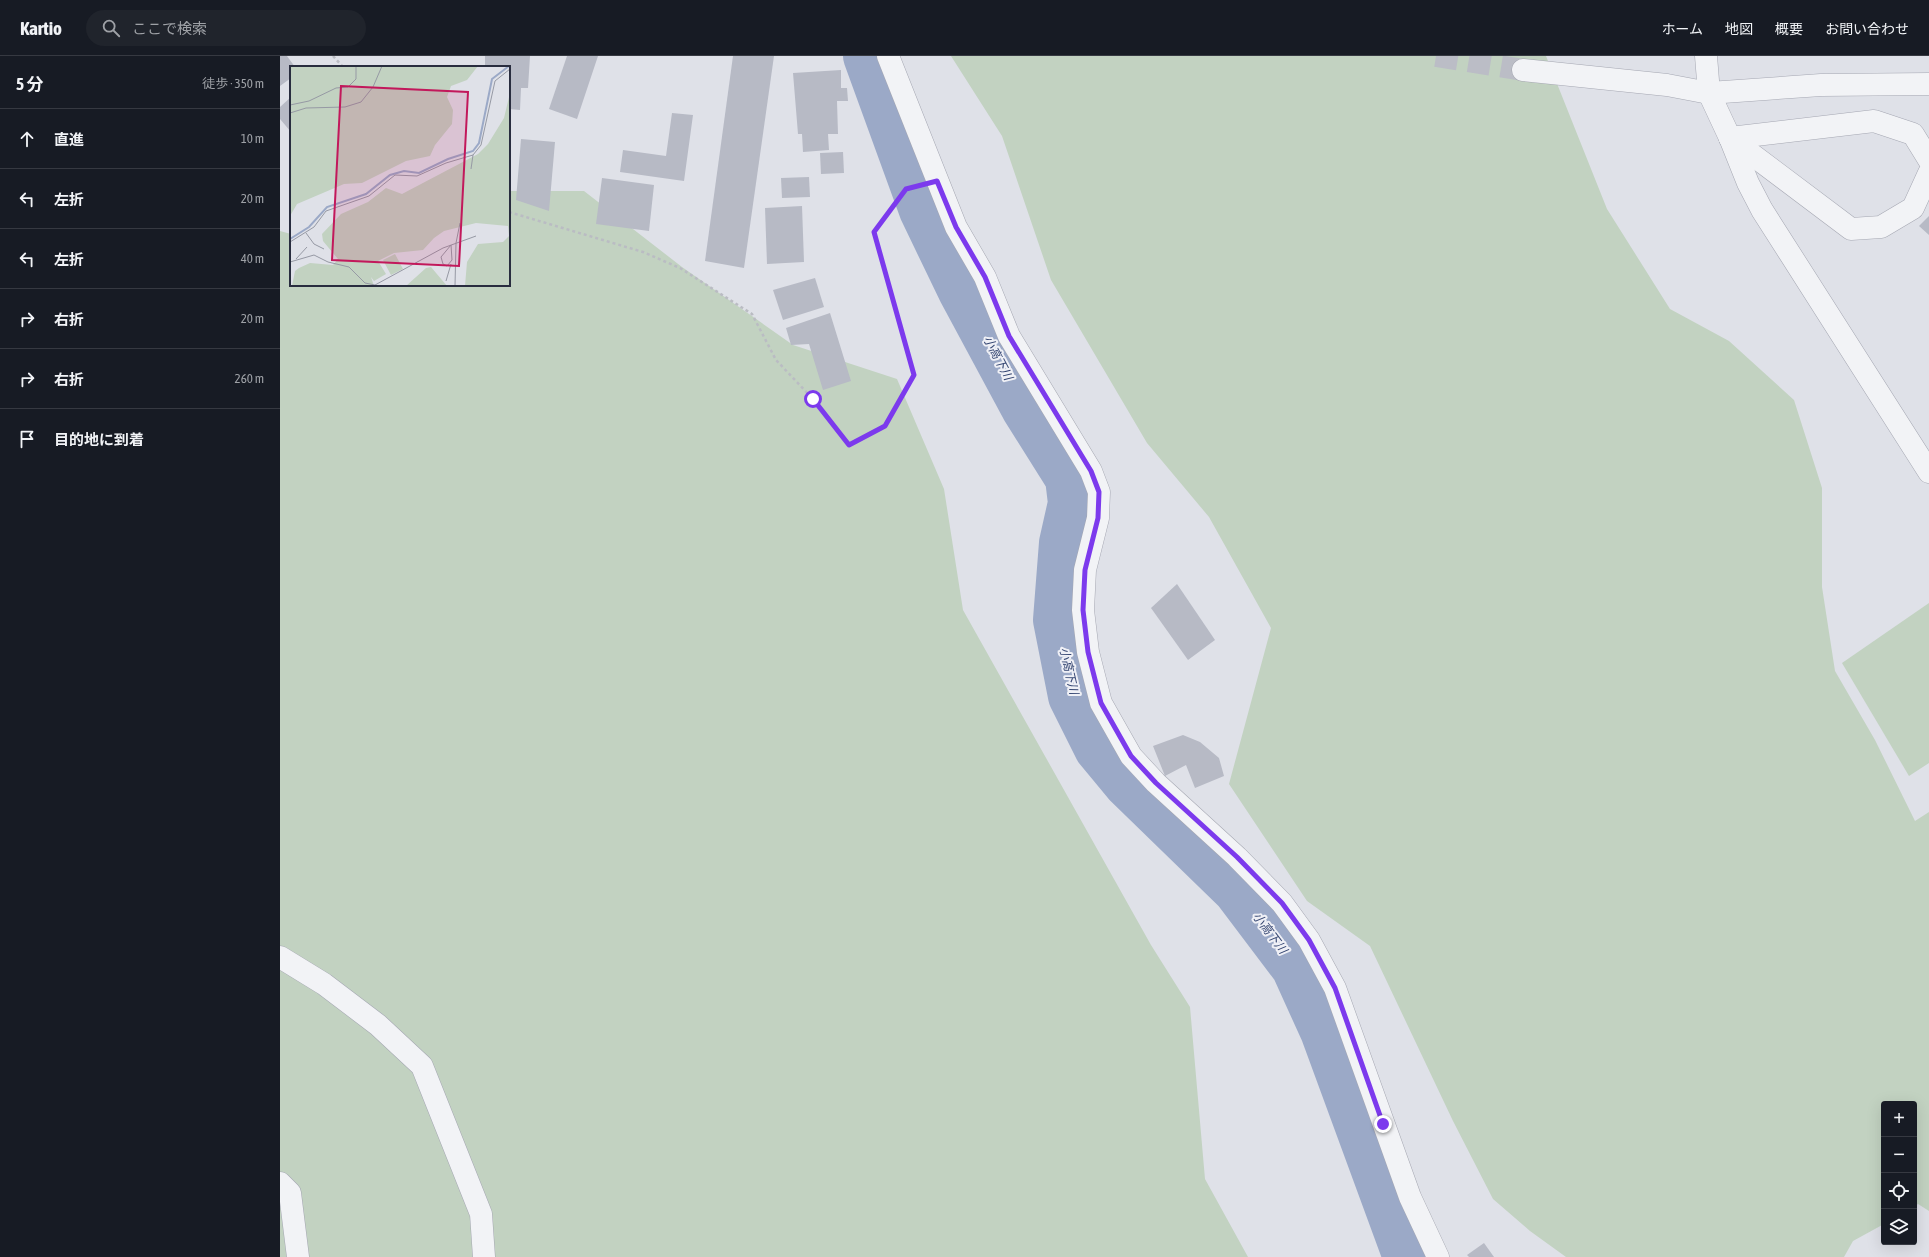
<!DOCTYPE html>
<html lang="ja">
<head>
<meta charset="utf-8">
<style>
	:root { --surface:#171b24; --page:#20242c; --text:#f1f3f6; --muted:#9ea1a6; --line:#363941 }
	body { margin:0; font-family:"Asap Condensed","Noto Sans JP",sans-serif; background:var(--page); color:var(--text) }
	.controls { position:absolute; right:12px; bottom:12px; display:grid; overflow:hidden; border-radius:4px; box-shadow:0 4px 16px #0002 }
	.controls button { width:36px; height:36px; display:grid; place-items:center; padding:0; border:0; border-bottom:1px solid var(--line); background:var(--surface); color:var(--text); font:20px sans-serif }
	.stop { position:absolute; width:12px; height:12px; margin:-9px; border:3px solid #7c3aed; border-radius:50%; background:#fff }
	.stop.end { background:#7c3aed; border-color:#fff; box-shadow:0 1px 4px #0008 }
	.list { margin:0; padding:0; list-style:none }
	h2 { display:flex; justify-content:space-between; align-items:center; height:52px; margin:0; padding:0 16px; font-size:17px }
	h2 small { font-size:13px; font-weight:400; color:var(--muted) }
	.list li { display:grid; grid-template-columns:26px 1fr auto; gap:12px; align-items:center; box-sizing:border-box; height:60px; padding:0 16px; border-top:1px solid var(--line) }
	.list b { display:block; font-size:15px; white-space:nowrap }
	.list em { font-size:13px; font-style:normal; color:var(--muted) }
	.icon { flex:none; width:22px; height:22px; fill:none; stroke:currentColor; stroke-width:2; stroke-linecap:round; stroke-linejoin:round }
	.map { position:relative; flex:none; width:1649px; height:1201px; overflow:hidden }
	header { display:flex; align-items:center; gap:24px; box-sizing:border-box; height:56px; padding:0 20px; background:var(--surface); border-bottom:1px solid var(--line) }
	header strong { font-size:19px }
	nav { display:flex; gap:22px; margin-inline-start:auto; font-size:14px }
	.search { width:280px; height:36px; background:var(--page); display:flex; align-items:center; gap:10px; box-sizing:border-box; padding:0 14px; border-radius:22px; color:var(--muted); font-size:15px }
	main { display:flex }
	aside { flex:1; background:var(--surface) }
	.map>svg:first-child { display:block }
	.green { fill:#c2d2c1 }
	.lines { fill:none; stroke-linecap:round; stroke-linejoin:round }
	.river { stroke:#9ba9c7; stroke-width:50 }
	.building { fill:#b7bac5 }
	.street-tunnel { stroke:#bbbdc6; stroke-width:22; stroke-dasharray:22 11; stroke-linecap:butt }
	.street-casing { stroke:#a5a7b2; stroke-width:23 }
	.path { stroke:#babcc3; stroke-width:2.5; stroke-dasharray:3 3; stroke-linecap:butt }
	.street { stroke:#f2f3f6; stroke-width:22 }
	.route { stroke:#7c3aed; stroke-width:5 }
	.labels { text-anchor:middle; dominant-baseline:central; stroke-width:4; stroke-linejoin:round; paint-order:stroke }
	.water-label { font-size:12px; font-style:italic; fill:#344571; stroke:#eff0f6 }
	.inset-river { fill:none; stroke:#9ba9c7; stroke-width:2 }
	.inset-road { fill:none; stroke:#9699a4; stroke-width:1 }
	.view { fill:#c2185b; fill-opacity:0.15; stroke:#c2185b; stroke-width:2 }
	.inset-edge { fill:none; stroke:#292d3f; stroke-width:2 }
</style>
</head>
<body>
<header>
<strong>Kartio</strong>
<div class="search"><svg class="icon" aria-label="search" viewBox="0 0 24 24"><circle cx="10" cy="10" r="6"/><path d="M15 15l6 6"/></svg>ここで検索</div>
<nav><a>ホーム</a><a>地図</a><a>概要</a><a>お問い合わせ</a></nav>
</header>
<main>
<aside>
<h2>5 分<small>徒歩 · 350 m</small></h2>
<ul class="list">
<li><svg class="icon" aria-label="ahead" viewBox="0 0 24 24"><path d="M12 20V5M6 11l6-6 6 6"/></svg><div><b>直進</b></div><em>10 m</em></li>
<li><svg class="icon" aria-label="left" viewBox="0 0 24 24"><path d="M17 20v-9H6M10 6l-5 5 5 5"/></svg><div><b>左折</b></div><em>20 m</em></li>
<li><svg class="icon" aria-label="left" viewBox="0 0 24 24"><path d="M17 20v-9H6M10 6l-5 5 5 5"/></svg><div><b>左折</b></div><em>40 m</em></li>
<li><svg class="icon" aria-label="right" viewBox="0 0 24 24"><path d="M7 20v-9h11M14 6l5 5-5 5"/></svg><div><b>右折</b></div><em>20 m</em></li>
<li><svg class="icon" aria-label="right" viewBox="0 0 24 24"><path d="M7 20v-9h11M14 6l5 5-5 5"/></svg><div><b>右折</b></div><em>260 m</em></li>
<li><svg class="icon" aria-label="arrive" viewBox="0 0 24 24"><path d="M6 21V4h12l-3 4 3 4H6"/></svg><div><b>目的地に到着</b></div></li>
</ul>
</aside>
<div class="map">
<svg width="1649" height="1201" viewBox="0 0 1649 1201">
	<rect width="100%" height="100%" fill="#dfe1e8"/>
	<g class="green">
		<polygon points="671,0 1266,0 1327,153 1390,253 1449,285 1514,344 1542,432 1542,531 1555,615 1595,684 1635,765 1649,756 1649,1155 1638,1148 1634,1151 1634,1048 1604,1048 1604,1168 1573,1185 1564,1201 1286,1201 1250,1175 1213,1143 1173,1065 1090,890 1027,845 949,728 991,572 929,461 867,387 771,224 722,80"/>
		<polygon points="229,135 304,135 402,211 513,289 617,323 664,433 683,554 871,889 910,951 925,1123 968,1201 0,1201 0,175 11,178 11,229 229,229"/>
		<polygon points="1649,547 1649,707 1629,720 1562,607"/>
	</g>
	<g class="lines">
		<polyline class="river" points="588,0 644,154 683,235 746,352 790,422 793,447 784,487 778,564 793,640 819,692 848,727 957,833 1016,911 1045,975 1128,1201"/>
	</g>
	<g class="building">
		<polygon points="0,0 7,0 15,11 11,11 11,22 0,30"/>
		<polygon points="205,0 250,0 248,32 241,32 240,54 229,53 229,11 205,11"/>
		<polygon points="287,0 318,0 297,63 269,53"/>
		<polygon points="453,0 494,0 464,212 425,205"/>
		<polygon points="561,14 561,32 567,32 568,45 557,45 558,78 548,78 549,94 523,96 522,78 518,78 513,17"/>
		<polygon points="11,41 11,76 0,63 0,51"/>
		<polygon points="392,57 413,59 404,125 340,116 343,94 386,100"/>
		<polygon points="241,83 275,86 269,155 236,144"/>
		<polygon points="563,96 564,117 541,118 540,97"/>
		<polygon points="529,121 530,141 502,142 501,122"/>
		<polygon points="322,122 374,129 369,175 316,168"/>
		<polygon points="522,150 524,206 487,208 485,152"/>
		<polygon points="1649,160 1649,179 1639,170"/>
		<polygon points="535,222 544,251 503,264 493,234"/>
		<polygon points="550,257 571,325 543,334 529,288 511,289 506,272"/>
		<polygon points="897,528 935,584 908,604 871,552"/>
		<polygon points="903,679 920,686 939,702 944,720 915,732 906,709 885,720 873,690"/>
		<polygon points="1204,1187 1214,1201 1189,1201 1187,1199"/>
	</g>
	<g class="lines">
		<polyline class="street-tunnel" points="1156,0 1243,14"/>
		<defs>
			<g id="street">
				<polyline points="608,0 676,171 705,221 729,280 811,415 819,436 818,462 805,514 803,554 808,596 821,647 851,700 876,727 957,801 1002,847 1029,884 1055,932 1130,1141 1158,1201"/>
				<polyline points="1426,0 1429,37 1450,82 1468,127 1482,154 1649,416"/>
				<polyline points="1243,14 1387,29 1429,37 1541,29 1649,28"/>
				<polyline points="1450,82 1571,173 1601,171 1633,152 1649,117"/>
				<polyline points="1450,82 1594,65 1633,78 1649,104"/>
				<polyline points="0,901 44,928 98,969 142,1010 201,1158 204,1201"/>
				<polyline points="0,1127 10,1137 18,1201"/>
			</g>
		</defs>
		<use href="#street" class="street-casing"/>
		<g class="path">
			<polyline points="53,0 63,11"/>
			<polyline points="229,156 363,196 400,212 472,258 496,304 533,343 569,389 605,370 634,319 594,176 626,133 633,131"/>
		</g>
		<use href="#street" class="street"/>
	</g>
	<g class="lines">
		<polyline class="route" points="533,343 569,389 605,370 634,319 594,176 626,133 657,125 676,171 705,221 729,280 811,415 819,436 818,462 805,514 803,554 808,596 821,647 851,700 876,727 957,801 1002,847 1029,884 1055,932 1103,1068"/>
	</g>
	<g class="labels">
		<g class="water-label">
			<text transform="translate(718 302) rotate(62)">小高下川</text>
			<text transform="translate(789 615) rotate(77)">小高下川</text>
			<text transform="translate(990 877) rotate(53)">小高下川</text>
		</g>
	</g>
	<g transform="translate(10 10)">
		<rect width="220" height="220" fill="#dfe1e8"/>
		<path d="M 0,0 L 188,0 L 177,14 L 161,20 L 157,31 L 163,44 L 162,58 L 145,79 L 140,90 L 116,95 L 72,117 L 54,118 L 7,138 L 0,150 ZM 220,27 L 220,220 L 175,220 L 177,196 L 188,178 L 213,176 L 219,170 L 218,160 L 186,157 L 154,165 L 144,172 L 133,184 L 104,187 L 88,195 L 96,208 L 84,215 L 81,211 L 84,220 L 2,220 L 5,205 L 9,202 L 20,197 L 43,199 L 48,193 L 33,175 L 32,168 L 51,148 L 78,136 L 96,122 L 112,128 L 188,88 L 198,78 L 214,52 ZM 105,188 L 113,203 L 101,209 L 93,194 ZM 141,201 L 157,220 L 116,220 L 136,202 Z" fill="#c2d2c1"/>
		<path class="inset-river" d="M 0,173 L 19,161 L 37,141 L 76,128 L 100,109 L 114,105 L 129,107 L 158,93 L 183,85 L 189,77 L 202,13 L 219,0"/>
		<path class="inset-road" d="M 0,39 L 19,35 L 46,22 L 58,21 L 66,13 L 66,0M 0,47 L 16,42 L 55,41 L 71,36 L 83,21 L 92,0M 181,103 L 183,89M 16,167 L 24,178 L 34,183M 0,176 L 24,161 L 36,145 L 79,130 L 105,109 L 127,110 L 156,97 L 183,89 L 191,79 L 205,15 L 220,3M 161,179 L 162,194 L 157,200 L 153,198 L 151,191 ZM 6,193 L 17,181M 0,196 L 24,189 L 38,196 L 59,201 L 75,217 L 85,219 L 153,182 L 186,170M 156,215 L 161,198M 165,220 L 166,177 L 170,157"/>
		<path class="view" d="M 51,20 L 178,26 L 169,200 L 42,194 Z"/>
		<rect width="220" height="220" class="inset-edge"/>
	</g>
</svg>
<div class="controls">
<button>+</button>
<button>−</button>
<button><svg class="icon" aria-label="locate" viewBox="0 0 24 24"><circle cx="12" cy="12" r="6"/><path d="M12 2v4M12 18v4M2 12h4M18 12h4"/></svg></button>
<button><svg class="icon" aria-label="layers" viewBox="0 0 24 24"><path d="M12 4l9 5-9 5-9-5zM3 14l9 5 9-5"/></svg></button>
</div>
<div class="stop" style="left:533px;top:343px"></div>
<div class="stop end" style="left:1103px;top:1068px"></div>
</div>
</main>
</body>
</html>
